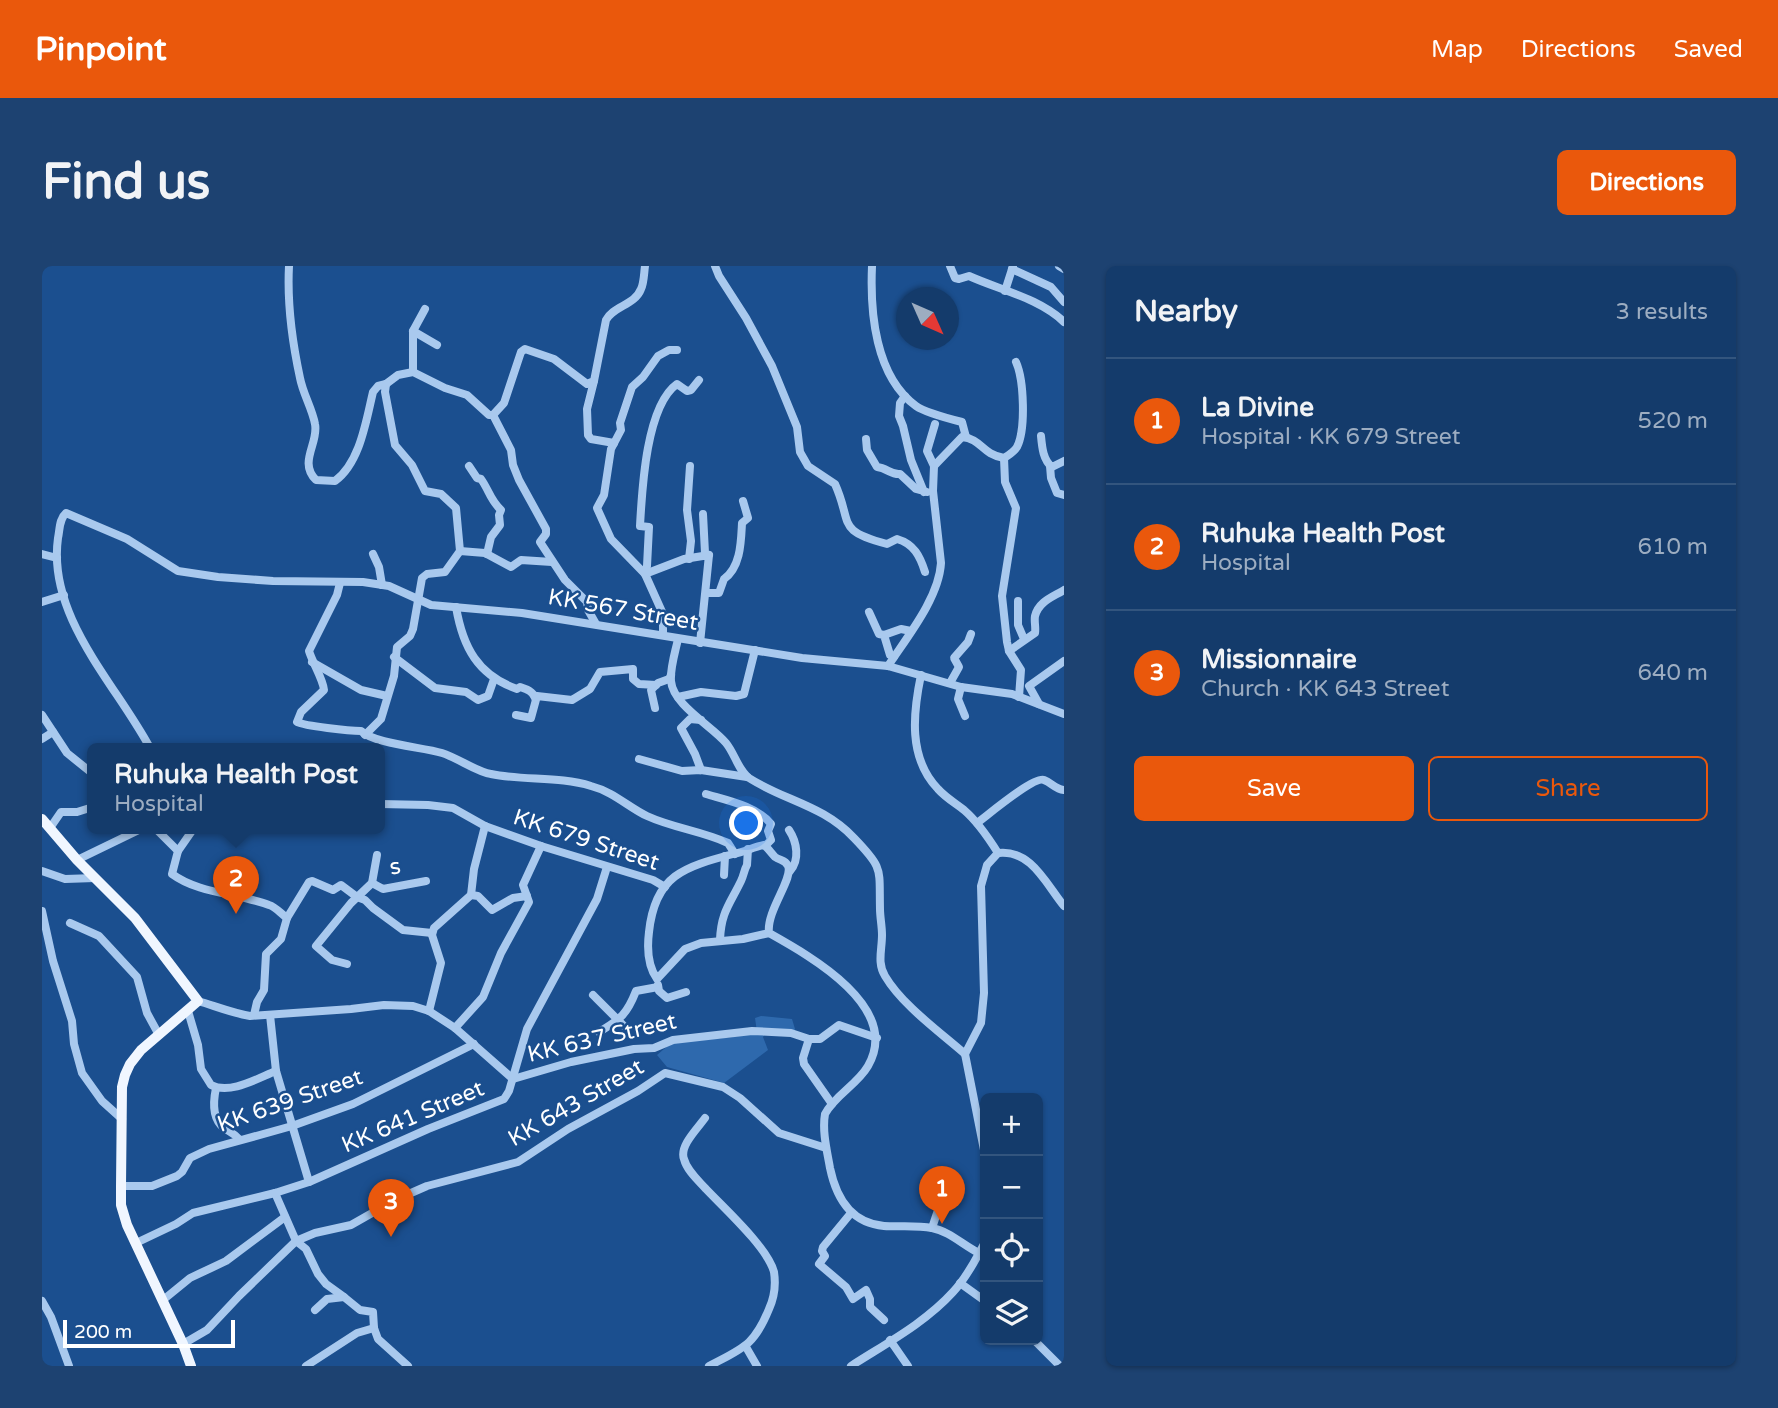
<!DOCTYPE html>
<html lang="en">
<head>
<meta charset="utf-8">
<style>
	:root { --surface:#143b6b; --page:#1d4271; --text:#f1f3f6; --muted:#9dadc1; --line:#33557e; --accent:#ea580c }
	body { margin:0; font-family:"Varela Round",sans-serif; background:var(--page); color:var(--text) }
	.controls { position:absolute; right:21px; bottom:21px; display:grid; overflow:hidden; border-radius:10px; box-shadow:0 2px 5px #0004 }
	.controls button { width:63px; height:63px; display:grid; place-items:center; padding:0; border:0; border-bottom:2px solid var(--line); background:var(--surface); color:var(--text); font:35px sans-serif }
	.compass { position:absolute; left:854px; top:21px; width:63px; height:63px; border-radius:50%; background:var(--surface); box-shadow:0 2px 5px #0004; rotate:135deg }
	.scale { position:absolute; left:21px; bottom:18px; width:172px; box-sizing:border-box; padding-left:7px; border:4px solid #fff; border-top:0; font-size:19px; line-height:24px; white-space:nowrap; color:#fff; -webkit-text-stroke:5px #1b4f8f; paint-order:stroke }
	.you { position:absolute; left:705px; top:558px; width:24px; height:24px; margin:-18px; border:5px solid #fff; border-radius:50%; background:#1a73e8; box-shadow:0 0 0 10px #1a73e833 }
	.badge { display:grid; place-items:center; width:46px; height:46px; border-radius:50%; background:var(--accent); color:#fff; font-size:23px; font-weight:700 }
	.pin { position:absolute; translate:-50% -58px; filter:drop-shadow(0 2px 4px #0008) }
	.pin::after { content:''; position:absolute; top:37px; width:24px; height:21px; background:inherit; clip-path:polygon(0 0,100% 0,50% 100%) }
	.popup { position:absolute; left:45px; top:477px; width:298px; height:91px; box-sizing:border-box; display:grid; place-content:center; border-radius:10px; background:var(--surface); filter:drop-shadow(0 2px 5px #0005); font-size:23px; white-space:nowrap; color:var(--muted) }
	.popup b { font-size:26px; color:var(--text) }
	.popup::after { content:''; position:absolute; left:50%; top:100%; margin-left:-14px; border:14px solid transparent; border-top-color:var(--surface) }
	.list { margin:0; padding:0; list-style:none }
	h2 { display:flex; justify-content:space-between; align-items:center; height:91px; margin:0; padding:0 28px; font-size:30px }
	h2 small { font-size:23px; font-weight:400; color:var(--muted) }
	.list li { display:grid; grid-template-columns:46px 1fr auto; gap:21px; align-items:center; box-sizing:border-box; height:126px; padding:0 28px; border-top:2px solid var(--line) }
	.list b { display:block; font-size:26px; white-space:nowrap }
	.list p { margin:0; font-size:23px; white-space:nowrap; color:var(--muted) }
	.list em { font-size:23px; font-style:normal; color:var(--muted) }
	.actions { display:flex; gap:14px; padding:21px 28px }
	.actions a { flex:1; padding:16px 0; border:2px solid var(--accent); border-radius:10px; text-align:center; font-size:24px; color:var(--accent) }
	.actions .main { background:var(--accent); color:#fff }
	.icon { flex:none; width:38px; height:38px; fill:none; stroke:currentColor; stroke-width:2; stroke-linecap:round; stroke-linejoin:round }
	.map { position:relative; flex:none; width:1022px; height:1100px; overflow:hidden; border-radius:10px }
	header { display:flex; align-items:center; gap:42px; box-sizing:border-box; height:98px; padding:0 35px; background:var(--accent); color:#fff }
	header strong { font-size:33px }
	nav { display:flex; gap:38px; margin-inline-start:auto; font-size:24px }
	.intro { display:flex; align-items:center; justify-content:space-between; box-sizing:border-box; height:168px; padding:0 42px }
	h1 { margin:0; font-size:49px }
	.button { padding:18px 32px; border-radius:10px; background:var(--accent); color:#fff; font-size:24px; font-weight:700 }
	main { display:flex; gap:42px; padding:0 42px }
	aside { flex:1; background:var(--surface); border-radius:10px; box-shadow:0 2px 5px #0004 }
	.map>svg:first-child { display:block }
	.green { fill:#2e69ad }
	.lines { fill:none; stroke-linecap:round; stroke-linejoin:round }
	.minor { stroke:#a9c9ee; stroke-width:8 }
	.major { stroke:#f0f6ff; stroke-width:10 }
	.labels { text-anchor:middle; dominant-baseline:central; stroke-width:5; stroke-linejoin:round; paint-order:stroke }
	.street-label { font-size:23px; fill:#fff; stroke:#1b4f8f }
</style>
</head>
<body>
<header>
<strong>Pinpoint</strong>
<nav><a>Map</a><a>Directions</a><a>Saved</a></nav>
</header>
<div class="intro"><h1>Find us</h1><a class="button">Directions</a></div>
<main>
<div class="map">
<svg width="1022" height="1100" viewBox="0 0 1022 1100">
	<rect width="100%" height="100%" fill="#1b4f8f"/>
	<polygon class="green" points="719,750 750,753 753,763 751,768 724,766 721,771 726,784 682,817 625,801 615,789 629,777 692,771 715,766 713,752"/>
	<g class="lines">
		<g class="minor">
			<path d="M 247,0 C 245,38 250,75 258,112 C 261,128 270,142 273,158 C 277,177 256,196 274,214 L 293,215 C 318,197 324,155 331,126 L 336,120 L 344,118"/>
			<path d="M 673,0 L 677,10 L 704,52 L 730,100 L 755,161 L 758,186 L 766,200 L 793,218 C 811,258 793,264 845,278 L 855,273 C 872,278 878,290 883,306"/>
			<path d="M 830,0 C 828,46 833,110 874,140 C 884,147 908,153 920,156 L 924,171"/>
			<path d="M 908,0 L 913,12 L 917,13 L 927,10 C 958,24 997,32 1022,56"/>
			<polyline points="1017,0 1022,3"/>
			<polyline points="970,3 1009,21 1022,36"/>
			<polyline points="963,25 971,0"/>
			<polyline points="371,65 395,79"/>
			<polyline points="635,84 627,84 616,90 601,111 590,121 578,157 579,164 569,183 562,229 555,242 569,273 603,308 642,293 667,289 658,377"/>
			<polyline points="371,106 371,65 383,43"/>
			<polyline points="552,115 545,143 546,169 549,173 572,177"/>
			<polyline points="863,130 858,137 857,150 861,160 869,194 882,226"/>
			<path d="M 451,149 L 462,137 L 479,86 L 483,83 L 512,93 L 545,118 L 552,115 L 564,54 C 571,40 593,39 599,23 C 602,17 602,7 603,0"/>
			<path d="M 999,170 C 1000,181 1001,194 1010,201 L 1022,195"/>
			<path d="M 824,173 L 825,184 L 835,201 C 845,202 849,209 858,208 L 874,223 L 885,226"/>
			<polyline points="962,192 963,216 974,242 960,330 965,376 967,385 979,404 977,431"/>
			<path d="M 427,200 L 435,212 L 439,213 C 447,224 448,234 459,244 L 457,249 L 458,259 L 449,271 L 445,288"/>
			<polyline points="892,200 885,185 893,158"/>
			<polyline points="1008,200 1009,212 1015,227 1022,229"/>
			<polyline points="661,248 663,287 667,289"/>
			<polyline points="418,285 443,287 469,301 479,294 510,296"/>
			<polyline points="0,288 15,292"/>
			<polyline points="331,288 337,301 340,319"/>
			<polyline points="647,293 649,275 645,244 648,200"/>
			<path d="M 298,317 L 295,329 L 267,385 C 271,398 281,413 282,424 L 259,446 L 255,456 C 263,460 307,465 319,465 C 333,478 380,481 400,487 C 416,492 435,506 449,508 C 482,515 517,510 549,520 C 572,526 586,541 605,550 C 631,562 660,565 686,577 L 693,588"/>
			<path d="M 664,327 L 677,327 L 682,313 C 699,301 699,275 700,257 L 706,252 L 701,235"/>
			<polyline points="976,335 976,359 982,373"/>
			<polyline points="0,336 22,329"/>
			<path d="M 414,341 C 421,382 436,409 475,423 L 478,421 C 484,423 491,425 493,432"/>
			<polyline points="827,346 837,368 842,369 848,389 852,391"/>
			<path d="M 621,369 L 621,348 L 603,308 L 605,300 L 607,261 L 598,260 C 600,224 604,140 635,118 L 645,125 L 649,124 L 657,114"/>
			<polyline points="842,369 859,363 869,365"/>
			<path d="M 636,373 C 633,387 628,402 629,415 C 631,439 670,460 684,477 C 693,488 696,504 707,512 C 743,535 781,539 812,572 C 842,603 837,602 838,643 C 838,651 840,660 840,669 C 840,684 835,697 843,710 C 860,739 898,766 923,788"/>
			<path d="M 967,385 L 993,367 C 994,361 992,356 993,350 C 997,335 1011,331 1022,324"/>
			<polyline points="352,391 393,422 424,426 436,434 446,430 452,413"/>
			<polyline points="270,396 319,424 345,430"/>
			<path d="M 846,400 C 865,371 897,332 899,297 L 891,225 L 892,200 L 920,171 C 940,173 939,188 962,192 C 967,189 972,186 975,181 C 984,163 982,114 974,96"/>
			<path d="M 879,409 C 871,447 866,492 896,523 C 903,531 913,537 922,544 C 936,556 946,571 956,587"/>
			<polyline points="908,417 917,401 912,392 926,376 929,368"/>
			<polyline points="919,421 916,433 923,450"/>
			<polyline points="636,431 659,426 694,430 702,428 713,384"/>
			<polyline points="997,438 987,420 1022,395"/>
			<polyline points="613,442 609,424 616,417 627,413 629,409"/>
			<polyline points="0,449 25,487 51,508"/>
			<polyline points="474,449 489,452 495,430 530,434 548,423 558,406 591,403 591,413 597,418 614,419"/>
			<polyline points="323,469 339,453 352,410 355,381 368,370 371,363 380,312 385,308 403,306 418,285 414,242 399,228 383,225 370,199 353,179 343,126 344,118 356,109 371,106 403,122 425,129 447,149 451,149 469,184 471,199 477,214 504,263 504,268 498,276 523,314 545,336 546,344 554,358"/>
			<polyline points="0,473 11,466"/>
			<path d="M 108,482 C 74,418 5,351 16,272 C 18,263 17,253 24,247 L 85,273 L 136,305 L 176,311 L 231,315 L 321,316 L 347,320 L 389,339 L 480,347 L 760,392 L 846,400 L 919,421 L 970,428 L 1022,448"/>
			<polyline points="597,493 640,505 659,504 705,511"/>
			<polyline points="659,504 653,488 639,462 648,453 659,454"/>
			<path d="M 664,528 C 684,534 715,540 729,558 L 726,565 L 729,574 L 724,579"/>
			<polyline points="338,538 386,539 411,542 443,560 499,580 611,614 623,621"/>
			<path d="M 935,557 C 946,549 992,510 1002,514 C 1010,517 1013,523 1022,524"/>
			<polyline points="8,562 19,546 35,546 51,541"/>
			<path d="M 113,562 L 136,585 L 130,608 C 157,628 196,627 227,639 C 234,641 239,648 245,652 L 267,616 L 270,615 L 291,624 L 299,619 L 315,631 L 323,634 L 331,642 L 361,664 L 390,667"/>
			<path d="M 747,564 C 755,576 758,594 748,605"/>
			<polyline points="136,585 152,562"/>
			<path d="M 956,587 C 989,583 1004,618 1022,640"/>
			<polyline points="35,594 101,562"/>
			<polyline points="0,605 23,613 53,612"/>
			<polyline points="682,609 683,590"/>
			<polyline points="330,617 341,623 384,615"/>
			<polyline points="429,629 436,630 450,644 471,632 485,630"/>
			<polyline points="0,645 11,695 30,755 32,778 40,807 60,835 80,853"/>
			<polyline points="28,657 57,670 95,711 105,747 117,769"/>
			<path d="M 727,667 L 701,673 L 659,677 L 643,683 L 615,713 C 605,699 605,682 607,666 C 613,609 642,601 691,588 C 702,586 712,581 722,579 C 726,582 729,587 733,591 C 738,595 743,593 746,600 C 752,612 724,645 727,667 C 768,690 860,741 826,800 C 815,819 793,829 783,848 C 780,865 785,885 788,902 C 794,931 808,957 842,960 C 857,961 874,959 890,962 C 907,965 921,979 937,987"/>
			<path d="M 678,674 C 679,646 688,638 699,615 C 702,609 702,604 705,599 L 706,583"/>
			<polyline points="305,698 290,694 274,680 309,637 330,617 335,589"/>
			<polyline points="616,719 617,725 625,732 644,726"/>
			<polyline points="551,729 582,760"/>
			<path d="M 156,735 C 173,740 190,747 208,750 L 309,743 L 342,739 L 371,740 L 387,745 L 413,762 L 471,813 L 529,796 L 592,783 L 612,782 L 631,774 L 710,765 L 749,767 L 767,773 L 778,773 L 797,759 L 835,772"/>
			<path d="M 146,745 L 156,779 L 159,803 L 169,819 C 188,829 216,812 234,805"/>
			<polyline points="387,745 399,697 390,669 392,662 429,629 432,603 443,560"/>
			<polyline points="212,749 215,736 222,724 224,688 239,673 245,652"/>
			<polyline points="228,749 234,805 267,916"/>
			<polyline points="413,762 441,731 459,687 487,636 481,619 499,580"/>
			<path d="M 557,766 C 579,753 585,748 594,725 L 616,721"/>
			<polyline points="767,773 761,792 762,798 790,838"/>
			<path d="M 174,822 C 171,836 170,853 182,862 C 187,866 192,867 197,873"/>
			<path d="M 663,852 C 656,862 637,880 642,893 C 645,905 657,915 664,923 C 682,942 726,982 732,1006 C 734,1019 732,1032 727,1043 C 712,1080 701,1082 667,1100"/>
			<polyline points="943,889 923,788 939,757 942,727 939,620 945,599 956,587"/>
			<polyline points="79,920 110,920 135,910 140,906 148,892 167,883 250,860 311,838 432,778"/>
			<polyline points="233,927 254,975 264,983 276,1008 284,1018 302,1031"/>
			<polyline points="809,947 781,981 780,985 783,990 777,998 804,1021 811,1033 824,1024 828,1033 828,1041 842,1054"/>
			<polyline points="890,962 901,929"/>
			<polyline points="94,977 134,958 151,947 233,927 267,916 386,863 462,833 467,825 485,763 555,633 565,601"/>
			<polyline points="918,1017 943,1035"/>
			<polyline points="121,1034 148,1012 184,995 243,951"/>
			<polyline points="0,1035 9,1051 27,1100"/>
			<polyline points="273,1044 285,1033 302,1031 318,1044 331,1046 332,1062 336,1073 366,1100"/>
			<polyline points="848,1074 866,1100"/>
			<polyline points="992,1074 1018,1100"/>
			<polyline points="141,1078 165,1064 197,1030 254,975 273,967 309,959 353,934 385,920 476,896 526,863 596,825 623,807 681,821 698,832 737,867 784,882"/>
			<polyline points="704,1081 715,1100"/>
			<polyline points="264,1100 315,1067 332,1062"/>
			<path d="M 809,1100 C 843,1078 883,1057 911,1026 C 924,1012 934,993 943,976"/>
		</g>
		<polyline class="major" points="0,553 35,594 93,652 156,735 99,784 88,798 83,809 80,821 79,920 79,939 85,959 141,1078 149,1100"/>
	</g>
	<g class="labels">
		<g class="street-label">
			<text transform="translate(581 344) rotate(10)">KK 567 Street</text>
			<text transform="translate(544 574) rotate(18)">KK 679 Street</text>
			<text transform="translate(353 601) rotate(-9)">s</text>
			<text transform="translate(560 772) rotate(-13)">KK 637 Street</text>
			<text transform="translate(248 835) rotate(-19)">KK 639 Street</text>
			<text transform="translate(534 837) rotate(-30)">KK 643 Street</text>
			<text transform="translate(371 851) rotate(-23)">KK 641 Street</text>
		</g>
	</g>
</svg>
<div class="controls">
<button>+</button>
<button>−</button>
<button><svg class="icon" aria-label="locate" viewBox="0 0 24 24"><circle cx="12" cy="12" r="6"/><path d="M12 2v4M12 18v4M2 12h4M18 12h4"/></svg></button>
<button><svg class="icon" aria-label="layers" viewBox="0 0 24 24"><path d="M12 4l9 5-9 5-9-5zM3 14l9 5 9-5"/></svg></button>
</div>
<svg class="compass" viewBox="-18 -18 36 36"><path d="M0-13l5 13h-10z" fill="#e53935"/><path d="M0 13l5-13h-10z" fill="#9dadc1"/></svg>
<div class="scale">200 m</div>
<div class="you"></div>
<div class="pin badge" style="left:900px;top:958px">1</div>
<div class="pin badge" style="left:194px;top:648px">2</div>
<div class="popup"><b>Ruhuka Health Post</b>Hospital</div>
<div class="pin badge" style="left:349px;top:971px">3</div>
</div>
<aside>
<h2>Nearby<small>3 results</small></h2>
<ul class="list">
<li><span class="badge">1</span><div><b>La Divine</b><p>Hospital · KK 679 Street</p></div><em>520 m</em></li>
<li><span class="badge">2</span><div><b>Ruhuka Health Post</b><p>Hospital</p></div><em>610 m</em></li>
<li><span class="badge">3</span><div><b>Missionnaire</b><p>Church · KK 643 Street</p></div><em>640 m</em></li>
</ul>
<div class="actions"><a class="main">Save</a><a>Share</a></div>
</aside>
</main>
</body>
</html>
